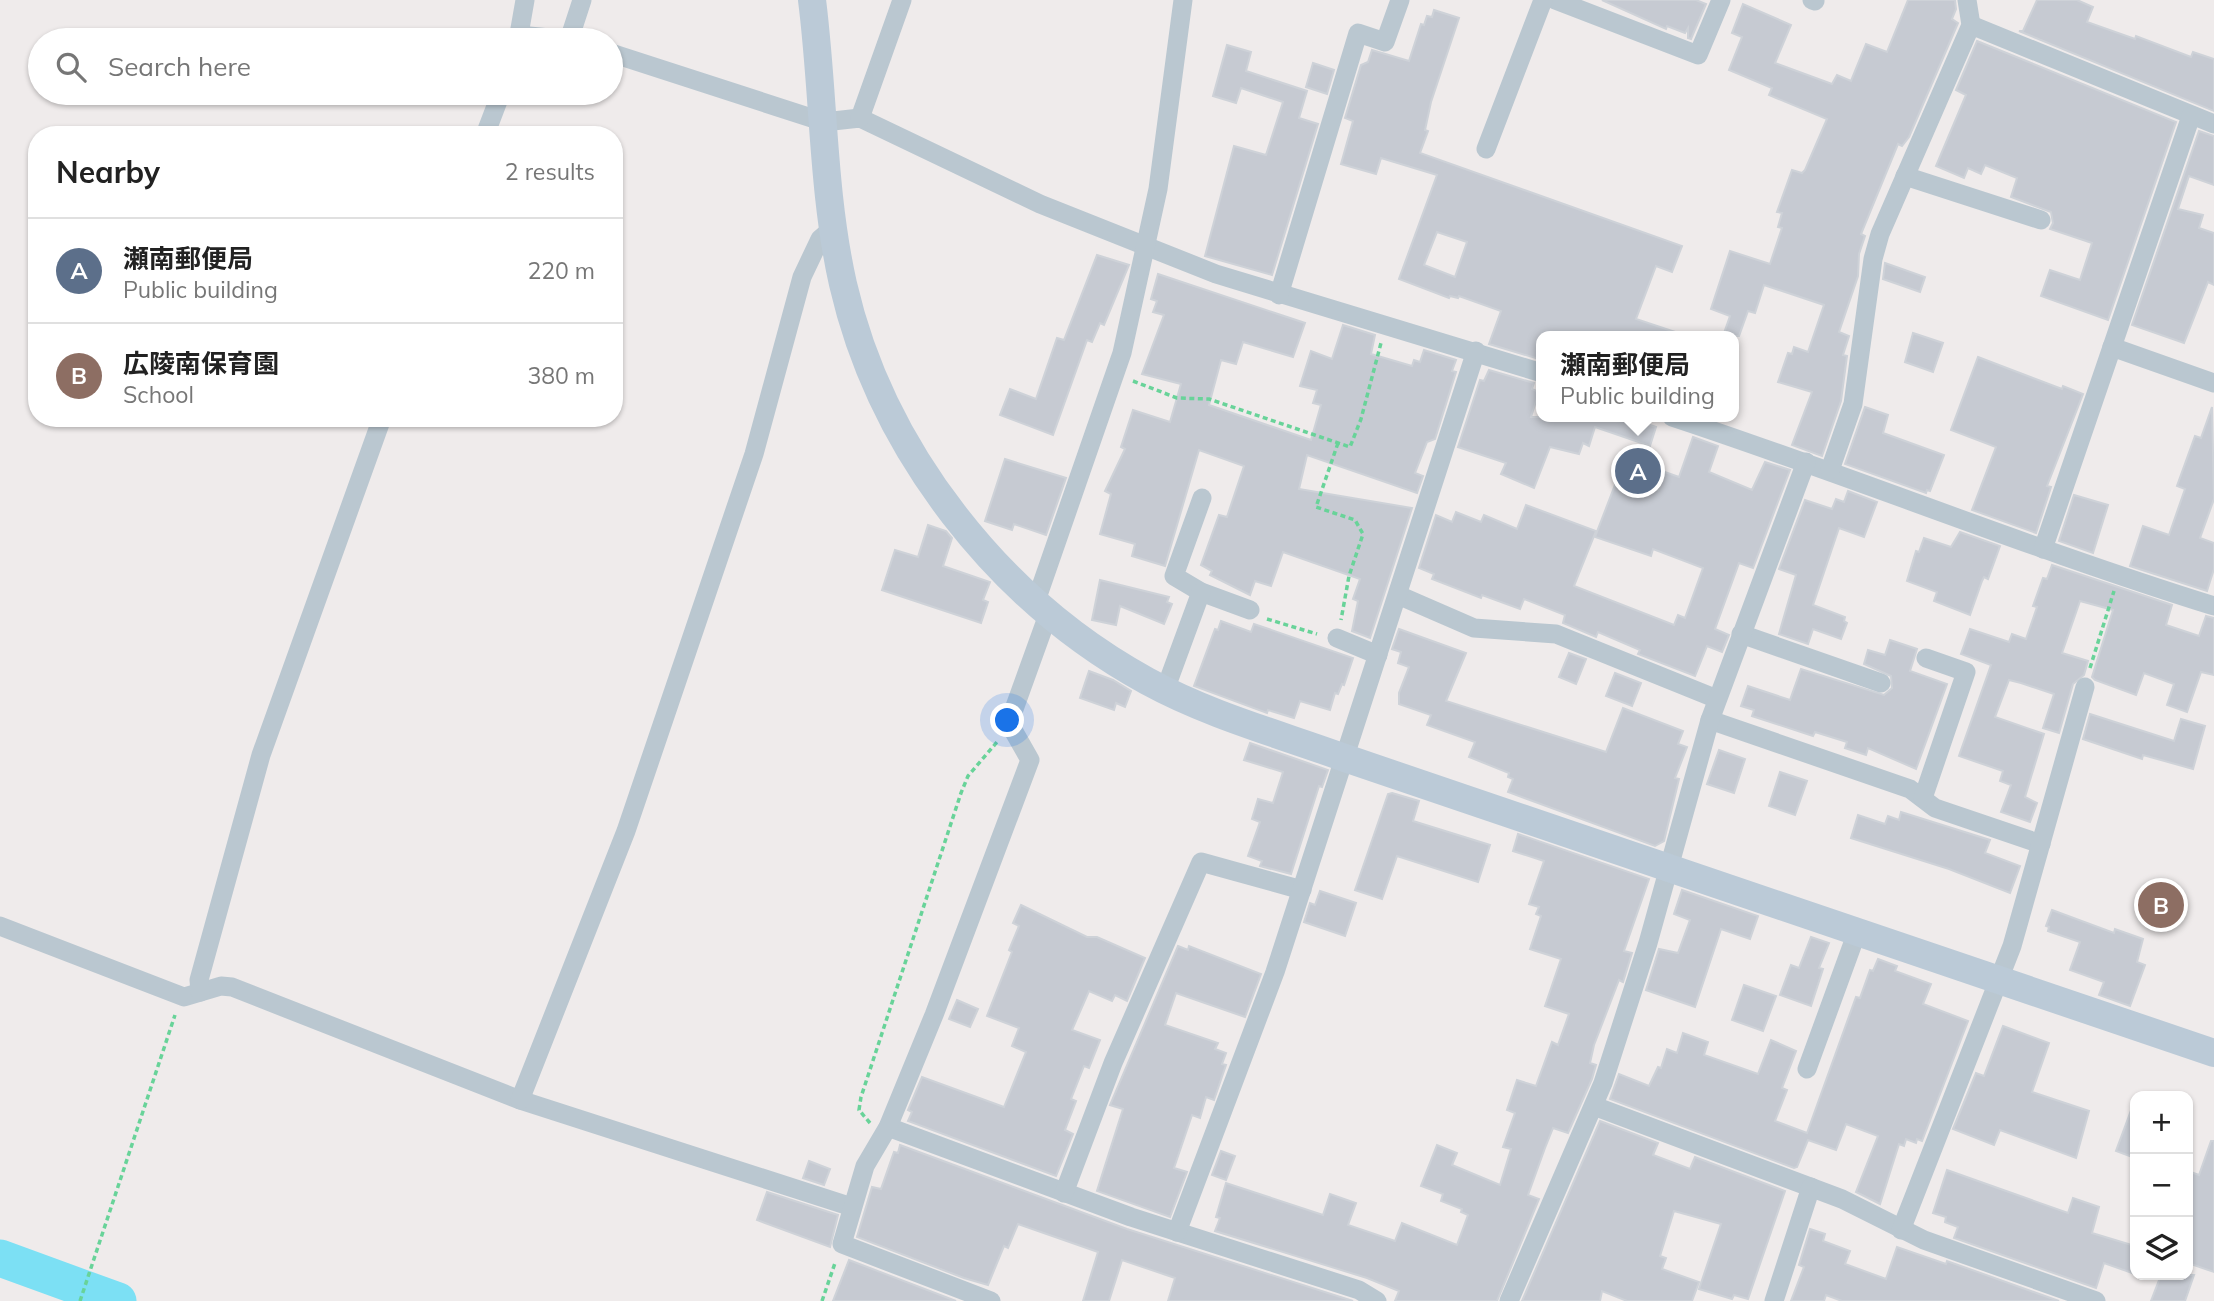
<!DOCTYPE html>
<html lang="en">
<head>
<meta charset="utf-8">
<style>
	:root { --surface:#fff; --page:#f2f2f2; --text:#222; --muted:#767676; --line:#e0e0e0; --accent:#1a73e8 }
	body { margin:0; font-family:Mulish,"Noto Sans JP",sans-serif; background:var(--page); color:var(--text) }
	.controls { position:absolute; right:21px; bottom:21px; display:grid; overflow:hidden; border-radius:14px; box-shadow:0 2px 5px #0004 }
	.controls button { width:63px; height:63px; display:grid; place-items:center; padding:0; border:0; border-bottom:2px solid var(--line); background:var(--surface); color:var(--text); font:35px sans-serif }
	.you { position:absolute; left:1008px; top:721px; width:24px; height:24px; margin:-18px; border:5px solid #fff; border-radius:50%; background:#1a73e8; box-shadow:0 0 0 10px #1a73e833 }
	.badge { display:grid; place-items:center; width:46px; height:46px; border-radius:50%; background:var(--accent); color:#fff; font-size:23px; font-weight:700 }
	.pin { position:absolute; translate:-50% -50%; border:4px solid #fff; box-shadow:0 2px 7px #0006 }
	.popup { position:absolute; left:1536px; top:331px; width:203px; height:91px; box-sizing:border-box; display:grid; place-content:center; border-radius:14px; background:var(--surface); filter:drop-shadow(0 2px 5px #0005); font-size:23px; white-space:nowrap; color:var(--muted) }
	.popup b { font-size:26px; color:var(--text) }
	.popup::after { content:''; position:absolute; left:50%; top:100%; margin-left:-14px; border:14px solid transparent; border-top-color:var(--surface) }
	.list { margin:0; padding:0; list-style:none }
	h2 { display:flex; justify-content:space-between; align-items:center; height:91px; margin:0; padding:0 28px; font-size:30px }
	h2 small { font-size:23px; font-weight:400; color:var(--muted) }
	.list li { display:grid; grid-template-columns:46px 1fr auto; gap:21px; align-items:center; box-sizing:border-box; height:105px; padding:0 28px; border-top:2px solid var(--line) }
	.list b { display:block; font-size:26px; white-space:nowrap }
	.list p { margin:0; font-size:23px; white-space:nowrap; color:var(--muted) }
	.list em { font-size:23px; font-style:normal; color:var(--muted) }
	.icon { flex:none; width:38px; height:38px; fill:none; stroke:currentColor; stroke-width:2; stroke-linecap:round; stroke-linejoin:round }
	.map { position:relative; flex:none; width:2214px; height:1301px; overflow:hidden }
	.search { position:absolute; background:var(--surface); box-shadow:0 2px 5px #0004; left:28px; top:28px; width:595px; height:77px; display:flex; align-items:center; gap:18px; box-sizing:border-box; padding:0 24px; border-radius:38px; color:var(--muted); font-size:26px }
	.panel { position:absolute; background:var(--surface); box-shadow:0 2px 5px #0004; left:28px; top:126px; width:595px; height:301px; border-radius:28px }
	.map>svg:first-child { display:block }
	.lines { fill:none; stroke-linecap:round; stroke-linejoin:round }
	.river { stroke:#7ce0f4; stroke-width:37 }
	.building { fill:#c6cad2; stroke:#ced2d8; stroke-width:2; fill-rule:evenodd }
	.path { stroke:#68d399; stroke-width:3.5; stroke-dasharray:5 3.5; stroke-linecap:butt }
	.street { stroke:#bac7d0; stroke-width:19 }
	.secondary { stroke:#bbcad7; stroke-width:28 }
</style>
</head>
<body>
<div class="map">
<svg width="2214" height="1301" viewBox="0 0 2214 1301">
	<rect width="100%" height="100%" fill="#efebeb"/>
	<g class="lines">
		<polyline class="river" points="0,1258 118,1301"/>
	</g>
	<g class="building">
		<polygon points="1602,0 1696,0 1706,4 1691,39 1688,38 1688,28 1685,33 1667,26 1666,29"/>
		<polygon points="1908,0 1955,0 1956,9 1952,19 1958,23 1909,137 1902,146 1898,144 1861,234 1865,236 1859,254 1858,276 1839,332 1849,336 1843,355 1847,356 1841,401 1822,456 1792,445 1812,392 1778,382 1788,353 1792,354 1794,347 1808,352 1824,305 1764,285 1755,313 1748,311 1739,336 1723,336 1730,316 1711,309 1730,251 1770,264 1782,228 1778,227 1782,213 1777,212 1792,170 1802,173 1805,170 1827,119 1769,95 1772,88 1729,70 1742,37 1732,33 1743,4 1791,25 1775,63 1832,84 1837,75 1851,81 1866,44 1887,52"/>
		<polygon points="2037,0 2077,0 2093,7 2087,22 2135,39 2136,36 2191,57 2193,52 2214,59 2214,111 2019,31 2023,31"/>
		<path d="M 1434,10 L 1459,18 L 1431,102 L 1425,130 L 1428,131 L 1420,153 L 1682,246 L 1672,272 L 1656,266 L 1636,319 L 1678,333 L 1677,336 L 1542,336 L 1542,360 L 1489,344 L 1501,311 L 1459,296 L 1458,298 L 1450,296 L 1449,298 L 1399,279 L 1437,175 L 1381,158 L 1376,174 L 1341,164 L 1353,121 L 1345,118 L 1361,65 L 1368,62 L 1372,50 L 1409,61 L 1421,24 L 1424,25 L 1427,16 L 1432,17 ZM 1437,232 L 1467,242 L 1455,277 L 1424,265 Z"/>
		<polygon points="1977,41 2176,122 2108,320 2041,296 2050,270 2080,280 2092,243 2050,229 2053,223 2051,212 2011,197 2017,178 1985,165 1981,174 1968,168 1964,178 1936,166 1966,95 1956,90"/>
		<polygon points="1227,45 1251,52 1246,71 1307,91 1299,118 1318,124 1272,275 1205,256 1234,146 1266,155 1283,102 1241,88 1236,103 1213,96"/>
		<polygon points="1313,63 1334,70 1327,94 1306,87"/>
		<polygon points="2199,131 2214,136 2214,185 2189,176 2178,209 2203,215 2199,228 2214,233 2214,285 2208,282 2184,343 2132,325"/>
		<polygon points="1097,255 1129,265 1104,325 1100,323 1092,342 1087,340 1053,435 1000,415 1010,389 1036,399 1057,338 1064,340"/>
		<polygon points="1885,263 1925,277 1920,292 1883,279"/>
		<polygon points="1158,274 1305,323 1293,357 1243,342 1236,364 1221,360 1209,405 1311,440 1321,405 1313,403 1317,390 1300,386 1311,351 1332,359 1343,325 1375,335 1371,354 1412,366 1414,360 1420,362 1424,350 1456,360 1452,371 1456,372 1435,439 1427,442 1415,473 1423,476 1417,493 1307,455 1299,489 1412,508 1370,638 1352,631 1358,601 1353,599 1360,579 1283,552 1271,586 1255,581 1250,595 1210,575 1212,571 1201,565 1219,515 1227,517 1244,466 1199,450 1165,566 1132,556 1135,544 1100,534 1111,494 1105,491 1125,449 1121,447 1133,410 1170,422 1181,384 1142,374 1164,315 1153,312 1157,301 1151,299"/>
		<polygon points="1913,333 1943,343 1933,372 1905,362"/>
		<polygon points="1978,357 2062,389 2063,386 2083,394 2047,486 2051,487 2036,533 1972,510 1996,447 1951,430"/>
		<polygon points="1489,370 1534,383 1532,389 1539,392 1531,417 1626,417 1656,427 1650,446 1595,427 1589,446 1583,443 1579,454 1550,447 1534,488 1501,474 1506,463 1458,447 1480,380 1484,381"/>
		<polygon points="1865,407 1888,415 1883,433 1944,455 1930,491 1927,490 1926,493 1845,464"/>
		<polygon points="2212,407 2214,499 2200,538 2214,543 2214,569 2207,591 2130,566 2143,526 2169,535 2185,489 2177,486 2195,436 2201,438"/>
		<polygon points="1693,437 1718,446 1709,472 1752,490 1765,462 1790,470 1753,568 1739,563 1715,629 1729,635 1722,652 1707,646 1695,676 1638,654 1640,650 1598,632 1596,637 1563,623 1565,615 1524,599 1520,609 1482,595 1481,598 1432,579 1434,574 1419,568 1436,515 1452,522 1456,512 1481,522 1484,515 1517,529 1526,505 1596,531 1574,586 1674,625 1678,615 1685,618 1703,568 1653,549 1651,556 1595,537 1618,477 1658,490 1665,472 1679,477"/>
		<polygon points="1005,459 1066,478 1046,535 1014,524 1012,530 985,521"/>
		<polygon points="1848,491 1877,502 1864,537 1839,528 1813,605 1845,617 1844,621 1847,623 1841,639 1813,629 1808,644 1779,634 1796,575 1779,569 1805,500 1832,509 1836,499 1844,502"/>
		<polygon points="2074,495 2108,505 2093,553 2059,541"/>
		<polygon points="928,525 946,531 952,538 943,566 990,582 983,600 988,602 981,623 882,590 895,550 918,557"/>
		<polygon points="1960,532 2000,546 1988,579 1984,577 1982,581 1970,615 1934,601 1937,592 1907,581 1916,551 1919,552 1924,538 1951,547"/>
		<polygon points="2052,565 2172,605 2166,625 2199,636 2206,616 2214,618 2214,675 2201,672 2187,712 2167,705 2174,684 2144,673 2136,695 2095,680 2092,677 2113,610 2080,601 2062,653 2088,661 2084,675 2073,684 2059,733 2043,728 2054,694 2021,683 2009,680 1995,717 2044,734 2025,797 2037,803 2030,822 2001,812 2011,785 2000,781 2003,771 1959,756 1991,665 1961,654 1970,629 2009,642 2012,634 2026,639 2037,607 2033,606 2043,578 2047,579"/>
		<polygon points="1100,580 1169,597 1167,602 1172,604 1164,624 1120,606 1116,625 1092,620"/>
		<polygon points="1221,621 1251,632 1254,624 1353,658 1344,685 1342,684 1338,694 1335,693 1330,710 1300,701 1294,718 1268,710 1267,713 1194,686 1215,629 1218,630"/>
		<polygon points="1399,629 1466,653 1446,701 1606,752 1623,708 1683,731 1678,744 1687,747 1675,778 1679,779 1664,841 1655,846 1508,792 1513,779 1508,777 1509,773 1469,757 1475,742 1427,725 1431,715 1399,704 1399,693 1409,667 1398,663 1401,652 1392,649"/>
		<polygon points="1890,640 1917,649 1910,671 1947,684 1916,769 1868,748 1866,755 1845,748 1847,742 1815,732 1813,736 1752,716 1754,710 1741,706 1748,686 1790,700 1801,669 1884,695 1892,688 1891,676 1864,664 1868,650 1885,655"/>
		<polygon points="1569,653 1586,659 1576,684 1559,677"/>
		<polygon points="1089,671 1113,680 1131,691 1125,707 1116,703 1114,710 1080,698"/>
		<polygon points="1615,673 1641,683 1632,706 1606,696"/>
		<polygon points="2090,714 2174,741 2181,719 2205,726 2193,769 2143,755 2142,759 2083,739"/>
		<polygon points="1250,743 1328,770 1322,787 1319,786 1291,874 1260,866 1262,861 1248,856 1260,822 1252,819 1258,799 1273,803 1283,772 1244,760"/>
		<polygon points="1719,750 1745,759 1734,793 1707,784"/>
		<polygon points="1780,772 1807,781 1795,815 1769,806"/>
		<polygon points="1392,793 1419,801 1413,821 1490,845 1478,882 1397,856 1382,899 1355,890 1388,794"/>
		<polygon points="1901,812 1990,840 1985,853 2020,866 2010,893 1949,869 1851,838 1858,815 1885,824 1888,816 1899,820"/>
		<polygon points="1518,834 1649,879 1624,951 1632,953 1623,982 1619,980 1594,1045 1590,1063 1596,1065 1592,1079 1568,1133 1553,1128 1545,1148 1528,1195 1539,1199 1497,1301 1395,1301 1399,1291 1367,1278 1215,1231 1220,1218 1216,1217 1226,1183 1323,1215 1330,1194 1356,1203 1348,1225 1395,1241 1402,1223 1457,1245 1468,1215 1461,1212 1462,1209 1441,1201 1443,1194 1421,1186 1437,1145 1457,1153 1452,1165 1500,1185 1511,1149 1503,1147 1515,1113 1507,1110 1517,1080 1536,1086 1552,1042 1558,1045 1569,1014 1545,1006 1561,959 1530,949 1541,916 1536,914 1539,907 1529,904 1544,861 1513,851"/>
		<polygon points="1682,890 1758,916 1750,939 1721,929 1695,1007 1646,990 1659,949 1678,953 1690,920 1674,914"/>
		<polygon points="1320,891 1356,903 1345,936 1304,922 1310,903 1315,905"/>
		<polygon points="1021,905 1087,937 1097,937 1145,958 1127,1001 1115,995 1112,1001 1089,991 1072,1030 1100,1040 1089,1068 1084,1066 1071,1099 1076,1101 1065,1130 1073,1134 1056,1176 908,1121 912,1112 908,1110 922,1077 1004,1107 1026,1052 1012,1046 1019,1028 987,1016 1012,952 1009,950 1019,926 1013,923"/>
		<polygon points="2052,910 2114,933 2115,929 2143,939 2137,962 2145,965 2130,1006 2099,995 2104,982 2070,970 2080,942 2048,931 2049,927 2046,926"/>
		<polygon points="1811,937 1829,943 1819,968 1823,969 1811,1006 1780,995 1791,965 1799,968"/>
		<polygon points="1178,946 1188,950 1189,946 1261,974 1245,1017 1176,993 1165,1025 1218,1043 1215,1049 1226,1053 1222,1064 1226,1065 1214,1100 1206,1097 1200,1118 1192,1115 1174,1168 1187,1172 1170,1217 1097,1191 1123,1109 1110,1105"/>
		<polygon points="1878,959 1897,966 1895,971 1931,984 1923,1004 1968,1021 1922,1141 1917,1139 1916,1143 1906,1139 1904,1146 1899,1144 1880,1204 1856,1192 1878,1136 1846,1124 1836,1150 1808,1140 1797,1167 1794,1168 1610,1099 1619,1074 1649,1086 1658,1067 1661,1068 1667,1049 1677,1053 1683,1033 1708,1042 1704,1055 1758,1074 1771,1040 1796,1051 1782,1088 1787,1090 1775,1121 1807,1133 1856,997 1860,998 1870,970 1873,971"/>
		<polygon points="1744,985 1776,996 1763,1031 1732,1020"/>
		<polygon points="957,1000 978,1009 970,1027 949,1019"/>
		<polygon points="2003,1026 2049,1043 2032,1092 2089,1111 2076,1158 2000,1130 1994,1145 1953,1129 1976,1073 1984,1076"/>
		<polygon points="2133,1105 2135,1105 2135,1158 2116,1151"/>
		<polygon points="1600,1121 1658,1143 1653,1155 1690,1169 1695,1157 1785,1191 1748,1299 1734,1295 1732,1299 1699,1289 1721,1224 1674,1211 1660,1256 1666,1258 1662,1269 1699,1282 1692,1301 1627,1301 1602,1291 1600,1301 1522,1301"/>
		<polygon points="2211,1141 2214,1141 2214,1272 2188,1263 2188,1171 2199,1175"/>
		<polygon points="900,1145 1127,1229 1353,1301 1168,1301 1175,1278 1122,1260 1109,1301 1083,1301 1098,1252 1018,1224 1008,1248 1004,1246 988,1285 964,1278 857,1237 872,1187 881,1189 894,1152 898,1153"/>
		<polygon points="1221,1151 1235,1156 1226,1180 1212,1175"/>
		<polygon points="809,1161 830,1169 824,1185 803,1178"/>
		<polygon points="1947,1170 2068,1213 2073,1198 2099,1207 2092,1233 2135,1246 2135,1274 2104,1263 2096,1288 1954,1238 1958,1227 1945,1222 1946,1217 1933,1213"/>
		<polygon points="767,1192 838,1215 830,1247 757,1220"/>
		<polygon points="1810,1229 1825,1234 1823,1241 1850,1251 1845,1264 1886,1279 1897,1247 1946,1264 1947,1261 2059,1301 1842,1301 1826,1295 1824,1301 1791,1301 1804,1267 1799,1265"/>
		<polygon points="849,1260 956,1301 833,1301"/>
		<polygon points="2161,1275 2194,1275 2185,1301 2151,1301"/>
	</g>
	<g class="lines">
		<g class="path">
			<polyline points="1133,381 1177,398 1209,399 1350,447 1361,419 1381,343"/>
			<polyline points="1338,443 1316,507 1355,520 1363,534 1349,576 1341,620"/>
			<polyline points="1267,619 1317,634"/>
			<polyline points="2090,668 2114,591"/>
			<polyline points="870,1123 859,1110 861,1097 961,793 968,776 997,742"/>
			<polyline points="80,1301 175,1015"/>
			<polyline points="822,1301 835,1263"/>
		</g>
		<g class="street">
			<polyline points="1555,0 1698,55 1721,0"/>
			<polyline points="1812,0 1815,1"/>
			<polyline points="1971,25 2214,124"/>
			<polyline points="519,35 570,40"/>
			<polyline points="518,40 525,0"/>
			<polyline points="569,40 582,0"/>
			<polyline points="611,53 824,122 860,118 1040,204 1216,274 1542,373"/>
			<polyline points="860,118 902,0"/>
			<polyline points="485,135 501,93"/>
			<polyline points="1486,149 1543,0"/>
			<polyline points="1905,176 2041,220"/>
			<polyline points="1279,295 1358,33 1385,42 1400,0"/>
			<polyline points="2112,347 2214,383"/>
			<path d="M 1672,417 C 1854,477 2031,549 2214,606"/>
			<polyline points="1830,470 1853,404 1873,259 1880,234 1971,25 1967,0"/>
			<polyline points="1202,498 1174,576 1201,592 1250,610"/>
			<polyline points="2043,549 2191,116"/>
			<polyline points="1398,595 1474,628 1556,634 1717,699"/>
			<polyline points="1036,601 1122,353 1158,189 1183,0"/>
			<polyline points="1741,634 1881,683"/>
			<polyline points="1337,638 1378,655"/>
			<polyline points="1165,690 1201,592"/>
			<polyline points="1710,720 1910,789 1935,808 2041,844"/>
			<polyline points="1923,798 1966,672 1926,658"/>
			<polyline points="0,926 184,997 221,986 232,987 520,1100 852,1207"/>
			<polyline points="200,992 199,980 261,755 382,418"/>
			<polyline points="1807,1069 1857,932"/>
			<polyline points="520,1100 626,831 754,454 802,277 820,239 833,228"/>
			<polyline points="1594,1106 1842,1199 1924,1240 2096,1301"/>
			<polyline points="888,1127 1131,1217 1359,1290 1377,1301"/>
			<polyline points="1064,1193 1113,1063 1201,862 1302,890"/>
			<polyline points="1901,1230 2012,946 2085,687"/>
			<polyline points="1177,1232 1275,972 1476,351"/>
			<polyline points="991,1301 842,1244 865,1166 888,1127 934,1015 1030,760 1009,723 1049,612"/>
			<polyline points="1509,1301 1603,1083 1648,943 1710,720 1806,462"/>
			<polyline points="1774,1301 1811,1187"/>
		</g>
		<path class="secondary" d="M 812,0 C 824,94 822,191 843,284 C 881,450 999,600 1147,681 C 1209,715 1279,734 1345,758 L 2214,1053"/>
	</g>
</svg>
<div class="controls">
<button>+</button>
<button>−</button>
<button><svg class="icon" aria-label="layers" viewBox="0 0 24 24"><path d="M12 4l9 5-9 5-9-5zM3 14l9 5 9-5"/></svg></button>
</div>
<div class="you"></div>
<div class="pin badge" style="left:1638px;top:471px;background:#5c6f8a">A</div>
<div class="popup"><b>瀬南郵便局</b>Public building</div>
<div class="pin badge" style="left:2161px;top:905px;background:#8d6e63">B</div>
<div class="search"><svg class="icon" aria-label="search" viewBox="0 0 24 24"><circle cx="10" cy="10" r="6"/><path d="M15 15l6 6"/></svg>Search here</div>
<section class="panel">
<h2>Nearby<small>2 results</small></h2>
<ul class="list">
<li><span class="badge" style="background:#5c6f8a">A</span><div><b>瀬南郵便局</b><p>Public building</p></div><em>220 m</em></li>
<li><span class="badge" style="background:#8d6e63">B</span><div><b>広陵南保育園</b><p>School</p></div><em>380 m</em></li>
</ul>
</section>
</div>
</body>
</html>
